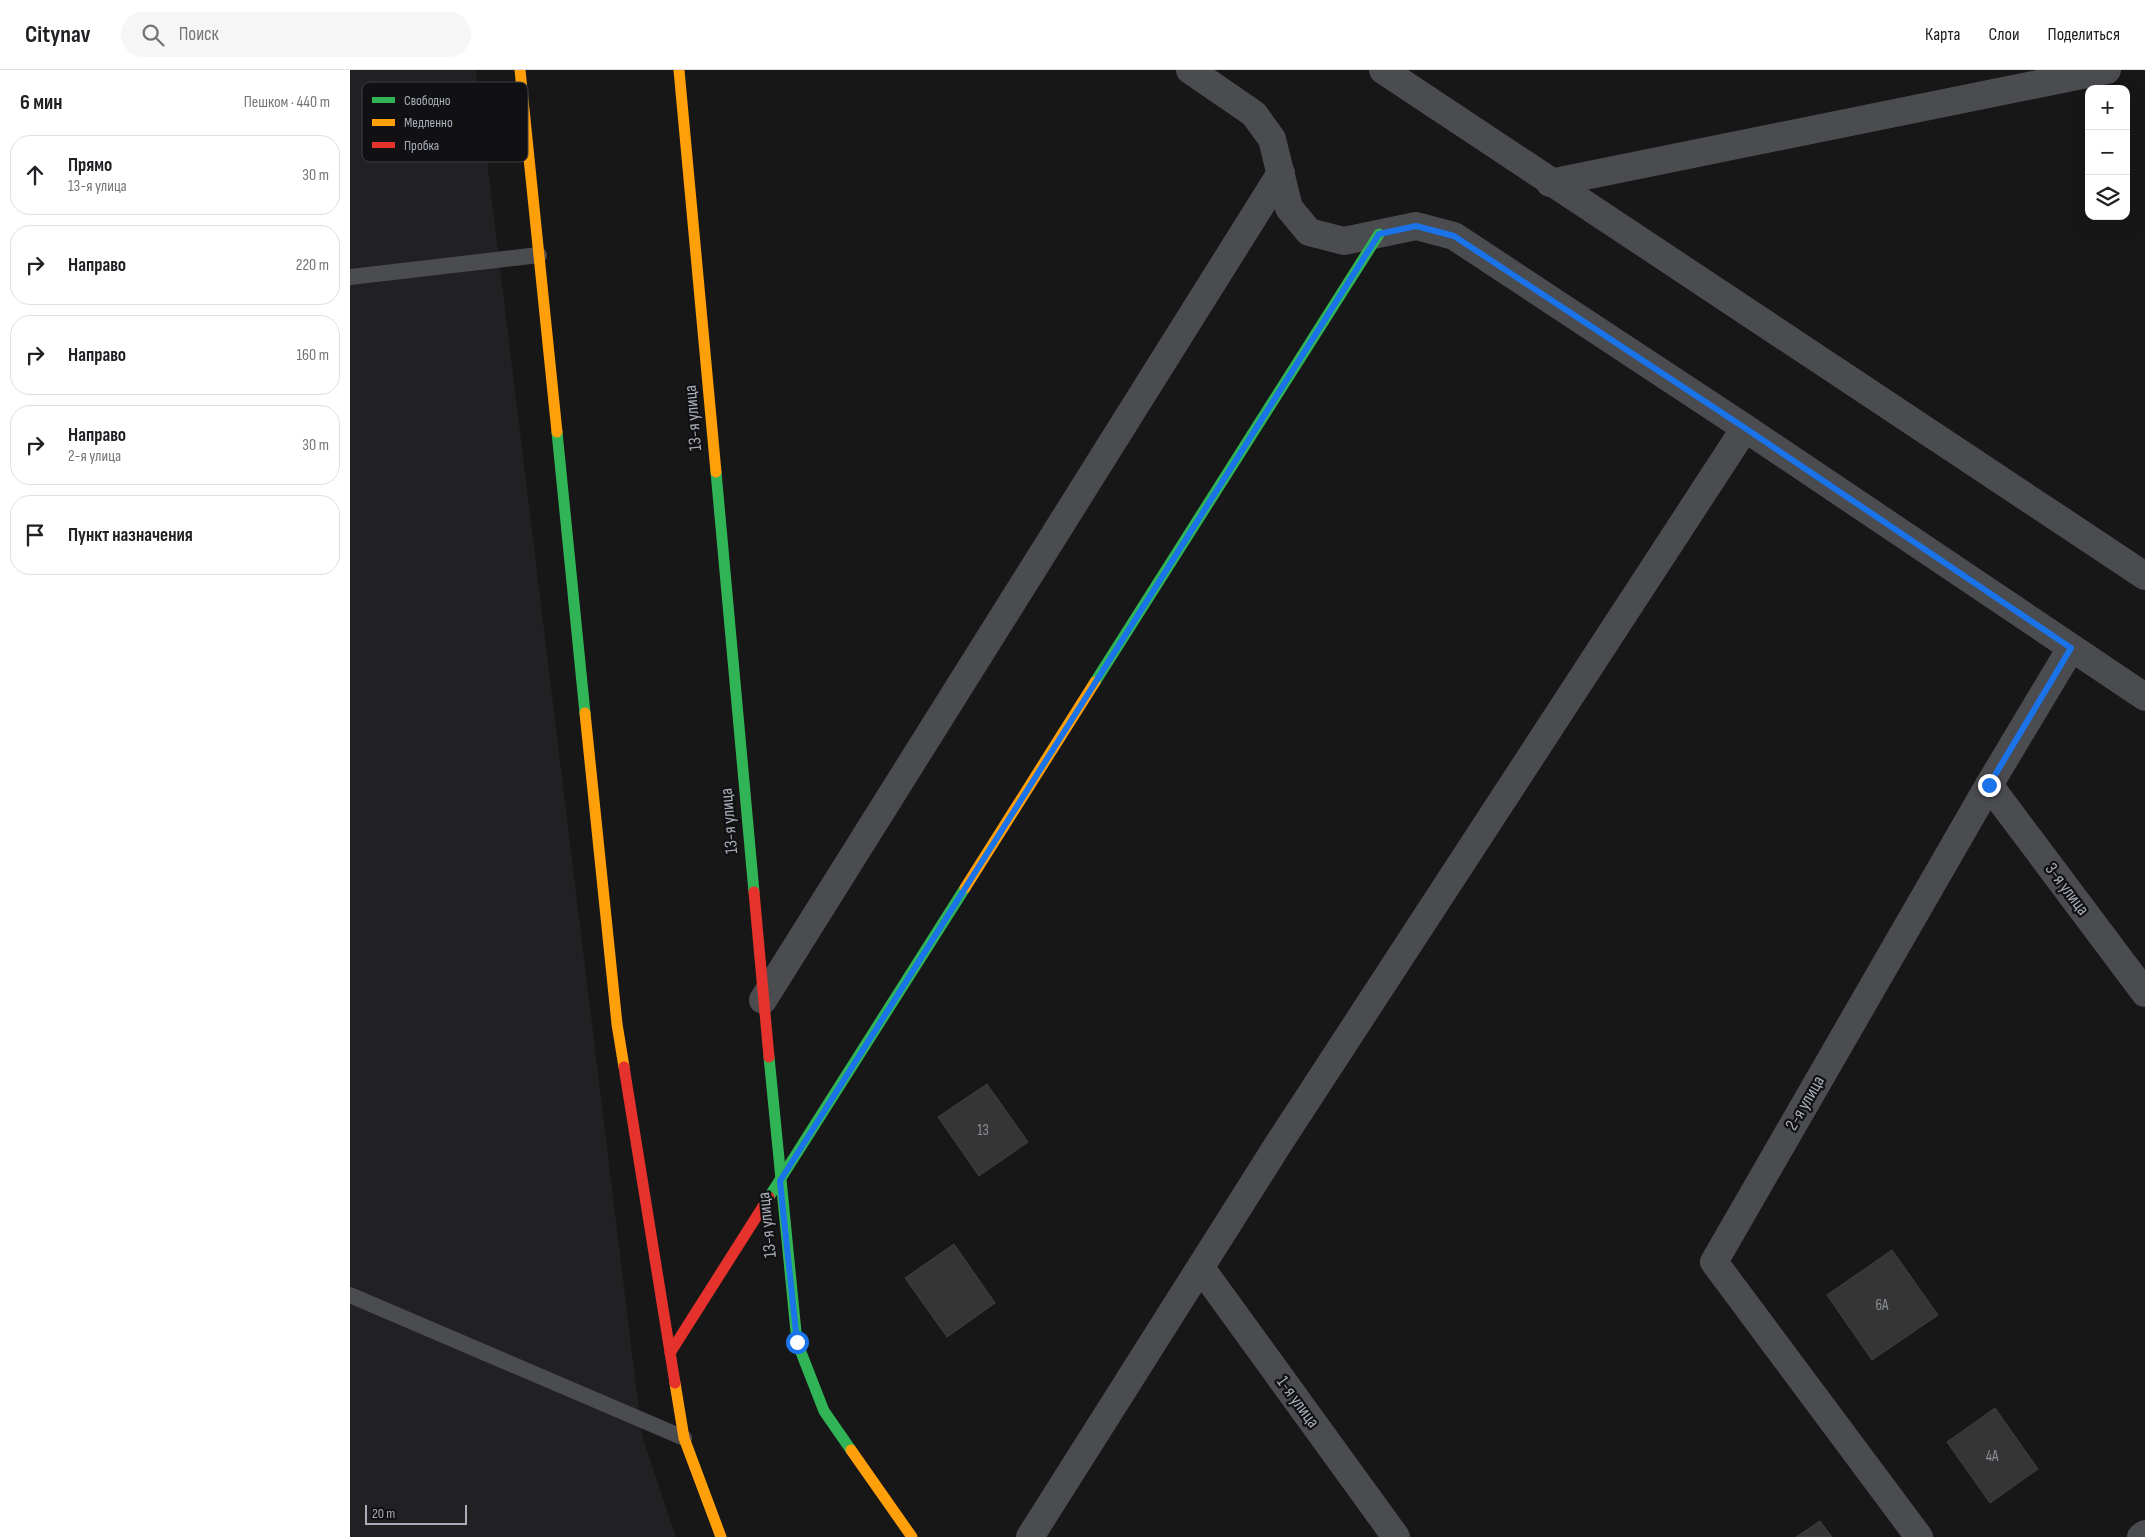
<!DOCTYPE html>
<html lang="ru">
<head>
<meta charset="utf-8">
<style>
	:root { --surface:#fff; --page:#f6f6f6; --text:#202124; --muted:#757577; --line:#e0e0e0 }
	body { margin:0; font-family:"Sofia Sans Condensed",sans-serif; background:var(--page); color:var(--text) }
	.controls { position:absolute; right:15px; top:15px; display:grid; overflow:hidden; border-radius:10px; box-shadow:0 5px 20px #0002 }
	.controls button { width:45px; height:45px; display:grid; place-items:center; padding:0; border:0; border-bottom:1px solid var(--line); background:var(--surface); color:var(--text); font:25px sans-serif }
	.scale { position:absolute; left:15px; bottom:12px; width:102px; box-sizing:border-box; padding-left:5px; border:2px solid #a8adb8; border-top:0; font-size:14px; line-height:18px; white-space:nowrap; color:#a8adb8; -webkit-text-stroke:4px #111113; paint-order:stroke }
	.stop { position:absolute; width:15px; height:15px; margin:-11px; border:4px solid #1a73e8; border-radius:50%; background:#fff }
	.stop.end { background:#1a73e8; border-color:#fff; box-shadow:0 1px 5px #0008 }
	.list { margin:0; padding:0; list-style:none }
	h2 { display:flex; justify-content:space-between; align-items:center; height:65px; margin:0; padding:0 20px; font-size:21px }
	h2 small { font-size:16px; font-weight:400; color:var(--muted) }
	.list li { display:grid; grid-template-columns:32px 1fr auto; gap:15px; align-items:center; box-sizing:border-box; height:80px; margin:0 10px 10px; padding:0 10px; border:1px solid var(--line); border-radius:20px }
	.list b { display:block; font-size:19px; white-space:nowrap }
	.list p { margin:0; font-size:16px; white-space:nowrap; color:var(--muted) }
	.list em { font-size:16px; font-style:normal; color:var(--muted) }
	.icon { flex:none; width:28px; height:28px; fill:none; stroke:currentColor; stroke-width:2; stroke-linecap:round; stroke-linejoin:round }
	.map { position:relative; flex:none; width:1795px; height:1467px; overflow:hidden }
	header { display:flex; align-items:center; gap:30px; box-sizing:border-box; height:70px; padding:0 25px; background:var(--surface); border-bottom:1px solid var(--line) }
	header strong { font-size:24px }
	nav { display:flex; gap:28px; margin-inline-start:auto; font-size:18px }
	.search { width:350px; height:45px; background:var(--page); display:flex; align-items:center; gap:12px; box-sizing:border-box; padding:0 18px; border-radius:28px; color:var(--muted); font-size:19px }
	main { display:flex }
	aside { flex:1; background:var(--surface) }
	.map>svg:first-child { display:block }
	.built { fill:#212123 }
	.building { fill:#353536; stroke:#3f4043 }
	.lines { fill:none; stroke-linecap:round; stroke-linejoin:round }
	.lane { stroke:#4b4c50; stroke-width:16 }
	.street { stroke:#4b4c50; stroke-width:28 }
	.fast { stroke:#30b455; stroke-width:11 }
	.slow { stroke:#ff9f0a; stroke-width:11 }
	.jam { stroke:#e5322d; stroke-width:11 }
	.route { stroke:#1a73e8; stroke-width:6 }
	.labels { text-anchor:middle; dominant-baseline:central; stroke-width:4.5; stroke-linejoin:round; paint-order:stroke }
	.number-label { font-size:15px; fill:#8b8f98 }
	.street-label { font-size:18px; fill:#a8adb8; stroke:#111113 }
	.key { fill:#111113; stroke:#3e4045; stroke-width:1 }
	.key-label { font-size:14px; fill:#a8adb8 }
</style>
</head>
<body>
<header>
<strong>Citynav</strong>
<div class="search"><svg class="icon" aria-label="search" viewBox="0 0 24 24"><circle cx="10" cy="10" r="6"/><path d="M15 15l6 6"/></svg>Поиск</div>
<nav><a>Карта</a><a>Слои</a><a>Поделиться</a></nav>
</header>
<main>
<aside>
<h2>6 мин<small>Пешком · 440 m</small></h2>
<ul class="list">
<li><svg class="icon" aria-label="ahead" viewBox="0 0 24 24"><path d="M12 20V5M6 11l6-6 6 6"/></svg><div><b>Прямо</b><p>13-я улица</p></div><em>30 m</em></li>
<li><svg class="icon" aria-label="right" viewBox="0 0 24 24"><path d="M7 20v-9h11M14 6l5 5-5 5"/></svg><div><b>Направо</b></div><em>220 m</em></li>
<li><svg class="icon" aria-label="right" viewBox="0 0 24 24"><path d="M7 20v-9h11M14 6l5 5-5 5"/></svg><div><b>Направо</b></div><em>160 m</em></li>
<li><svg class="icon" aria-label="right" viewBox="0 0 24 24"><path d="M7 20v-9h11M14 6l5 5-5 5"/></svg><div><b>Направо</b><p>2-я улица</p></div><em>30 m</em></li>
<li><svg class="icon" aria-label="arrive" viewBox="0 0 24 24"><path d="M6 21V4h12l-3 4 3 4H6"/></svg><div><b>Пункт назначения</b></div></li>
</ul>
</aside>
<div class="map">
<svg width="1795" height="1467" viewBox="0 0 1795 1467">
	<rect width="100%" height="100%" fill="#171717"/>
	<polygon class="built" points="0,0 126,0 292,1365 326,1467 0,1467"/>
	<g class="building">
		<polygon points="637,1014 678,1072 629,1106 588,1047"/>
		<polygon points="604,1174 645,1233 597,1267 555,1208"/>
		<polygon points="1542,1180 1588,1245 1522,1290 1477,1225"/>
		<polygon points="1645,1338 1688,1399 1640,1433 1597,1372"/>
		<polygon points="1470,1451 1482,1467 1446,1467"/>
	</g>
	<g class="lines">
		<g class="lane">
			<polyline points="0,207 189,185"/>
			<polyline points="0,1225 334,1368"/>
		</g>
		<g class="street">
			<polyline points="840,0 904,44 922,69 939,138 959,162 994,171 1066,156 1104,166 1395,358 1795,627"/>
			<polyline points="1033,0 1795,506"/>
			<polyline points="1200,113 1757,0"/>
			<polyline points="1639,715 1795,923"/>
			<polyline points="413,930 931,103"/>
			<polyline points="851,1198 1046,1467"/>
			<polyline points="680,1467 929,1073 1395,358"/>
			<polyline points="1569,1467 1364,1192 1639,715 1721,578"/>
			<polyline points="1791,1467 1795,1464"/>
		</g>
		<g class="fast">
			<polyline points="207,362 235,643"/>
			<polyline points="366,402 404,822"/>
			<polyline points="745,612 1029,164"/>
			<polyline points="419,987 447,1272 474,1341 501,1380"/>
			<polyline points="419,1127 615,818"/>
		</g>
		<g class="slow">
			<polyline points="170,0 207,362"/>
			<polyline points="329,0 366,402"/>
			<polyline points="235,643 267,954 274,997"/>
			<polyline points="615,818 745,612"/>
			<polyline points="325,1313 334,1368 371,1467"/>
			<polyline points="501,1380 562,1467"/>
		</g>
		<g class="jam">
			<polyline points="404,822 419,987"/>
			<polyline points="274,997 325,1313"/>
			<polyline points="320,1283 419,1127"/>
		</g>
	</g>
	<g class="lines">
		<polyline class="route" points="447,1272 430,1111 1029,164 1066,156 1104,166 1395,358 1721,578 1639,715"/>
	</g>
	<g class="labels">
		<g class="number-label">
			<text x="633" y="1060">13</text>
			<text x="1532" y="1235">6А</text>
			<text x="1642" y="1386">4А</text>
		</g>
		<g class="street-label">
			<text transform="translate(343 348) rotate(-95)">13-я улица</text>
			<text transform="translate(379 751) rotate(-95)">13-я улица</text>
			<text transform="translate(1717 819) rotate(53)">3-я улица</text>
			<text transform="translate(1455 1033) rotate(-60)">2-я улица</text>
			<text transform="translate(417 1155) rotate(-96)">13-я улица</text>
			<text transform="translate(948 1332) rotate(54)">1-я улица</text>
		</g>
	</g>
	<rect x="12" y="12" width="166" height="80" rx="8" class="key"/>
	<rect x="22" y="27" width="23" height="6" fill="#30b455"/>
	<rect x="22" y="49" width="23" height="7" fill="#ff9f0a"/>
	<rect x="22" y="72" width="23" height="6" fill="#e5322d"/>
	<g class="key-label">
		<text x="54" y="35">Свободно</text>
		<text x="54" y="57">Медленно</text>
		<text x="54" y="80">Пробка</text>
	</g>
</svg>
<div class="controls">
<button>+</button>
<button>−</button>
<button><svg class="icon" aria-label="layers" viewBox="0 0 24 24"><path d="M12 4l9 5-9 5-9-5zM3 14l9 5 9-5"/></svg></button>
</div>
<div class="scale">20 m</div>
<div class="stop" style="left:447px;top:1272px"></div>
<div class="stop end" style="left:1639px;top:715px"></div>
</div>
</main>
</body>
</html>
